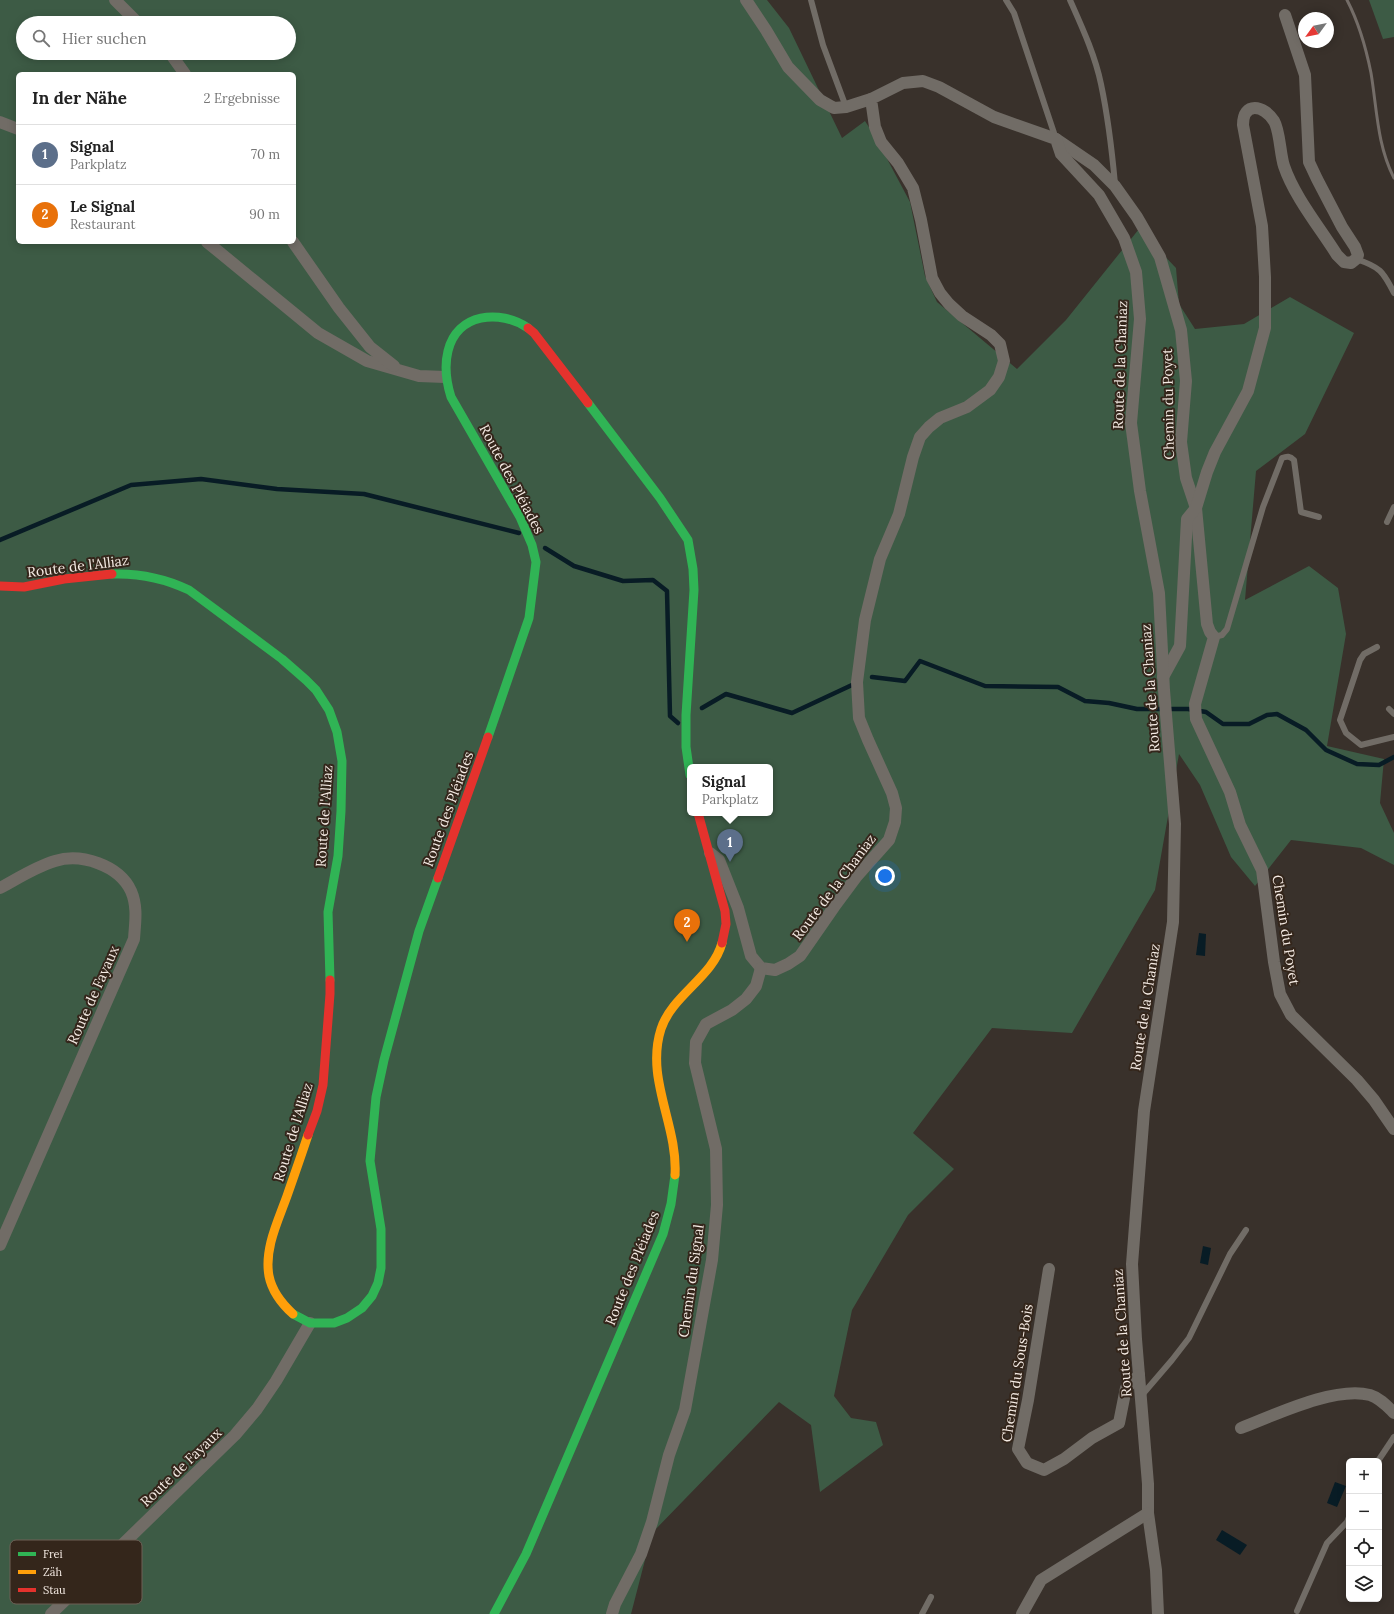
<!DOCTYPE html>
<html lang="de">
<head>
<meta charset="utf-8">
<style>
	:root { --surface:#fff; --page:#f6f6f6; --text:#222; --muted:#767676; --line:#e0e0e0; --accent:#635f5c }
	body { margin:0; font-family:Lora,serif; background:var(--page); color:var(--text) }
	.controls { position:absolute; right:12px; bottom:12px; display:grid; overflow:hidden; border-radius:6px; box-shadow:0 2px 10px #0003 }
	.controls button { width:36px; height:36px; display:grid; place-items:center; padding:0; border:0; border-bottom:1px solid var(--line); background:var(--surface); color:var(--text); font:20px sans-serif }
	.compass { position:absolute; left:1298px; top:12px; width:36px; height:36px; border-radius:50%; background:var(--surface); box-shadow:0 2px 10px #0003; rotate:237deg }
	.you { position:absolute; left:885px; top:876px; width:14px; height:14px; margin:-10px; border:3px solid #fff; border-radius:50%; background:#1a73e8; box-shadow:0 0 0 6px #1a73e833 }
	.badge { display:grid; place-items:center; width:26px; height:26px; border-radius:50%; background:var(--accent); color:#fff; font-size:13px; font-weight:700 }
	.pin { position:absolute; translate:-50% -33px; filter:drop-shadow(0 1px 2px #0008) }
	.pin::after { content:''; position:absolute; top:21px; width:14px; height:12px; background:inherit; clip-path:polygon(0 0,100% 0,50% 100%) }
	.popup { position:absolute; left:687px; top:764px; width:86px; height:52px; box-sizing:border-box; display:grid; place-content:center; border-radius:6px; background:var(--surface); filter:drop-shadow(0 1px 3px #0005); font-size:13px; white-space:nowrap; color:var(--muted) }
	.popup b { font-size:15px; color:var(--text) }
	.popup::after { content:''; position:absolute; left:50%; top:100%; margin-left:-8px; border:8px solid transparent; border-top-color:var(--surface) }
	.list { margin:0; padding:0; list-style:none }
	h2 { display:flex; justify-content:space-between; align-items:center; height:52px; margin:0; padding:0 16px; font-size:17px }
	h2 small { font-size:13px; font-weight:400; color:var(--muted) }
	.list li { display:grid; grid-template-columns:26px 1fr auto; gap:12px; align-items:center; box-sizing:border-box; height:60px; padding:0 16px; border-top:1px solid var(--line) }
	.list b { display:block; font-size:15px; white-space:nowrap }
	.list p { margin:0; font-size:13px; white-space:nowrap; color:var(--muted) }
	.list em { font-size:13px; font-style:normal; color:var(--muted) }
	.icon { flex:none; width:22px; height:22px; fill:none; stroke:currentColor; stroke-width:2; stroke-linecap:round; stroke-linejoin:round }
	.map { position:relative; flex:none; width:1394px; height:1614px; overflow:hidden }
	.search { position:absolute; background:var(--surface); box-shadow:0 2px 10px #0003; left:16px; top:16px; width:280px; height:44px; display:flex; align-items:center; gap:10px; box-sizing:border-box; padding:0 14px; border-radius:22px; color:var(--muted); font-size:15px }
	.panel { position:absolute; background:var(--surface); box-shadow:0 2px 10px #0003; left:16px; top:72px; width:280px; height:172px; border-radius:6px }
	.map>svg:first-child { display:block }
	.green { fill:#3d5b45; fill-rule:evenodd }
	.water { fill:#081c25 }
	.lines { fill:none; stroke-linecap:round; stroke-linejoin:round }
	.stream { stroke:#081c25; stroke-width:4.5 }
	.lane { stroke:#716c66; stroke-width:6 }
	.street { stroke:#716c66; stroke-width:12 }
	.fast { stroke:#30b455; stroke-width:9 }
	.slow { stroke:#ff9f0a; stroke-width:9 }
	.jam { stroke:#e5322d; stroke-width:9 }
	.rail { stroke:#746d68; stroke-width:3 }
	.labels { text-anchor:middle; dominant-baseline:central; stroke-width:4; stroke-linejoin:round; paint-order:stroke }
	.street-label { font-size:14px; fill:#f5ebe4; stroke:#34261b }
	.key { fill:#34261b; stroke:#6e6157; stroke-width:1 }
	.key-label { font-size:11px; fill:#f5ebe4 }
</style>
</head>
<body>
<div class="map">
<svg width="1394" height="1614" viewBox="0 0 1394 1614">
	<rect width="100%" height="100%" fill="#39312b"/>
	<g class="green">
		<path d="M 0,0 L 767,0 L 789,28 L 842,138 L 865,121 L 876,138 L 910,202 L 925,276 L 937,302 L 1017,369 L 1066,320 L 1139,229 L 1176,268 L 1179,304 L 1195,329 L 1244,324 L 1290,297 L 1354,333 L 1305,434 L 1256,471 L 1245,600 L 1309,566 L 1338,588 L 1346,634 L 1327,746 L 1384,759 L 1380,803 L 1394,833 L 1394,865 L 1361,848 L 1291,840 L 1255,886 L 1231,857 L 1200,785 L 1179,754 L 1155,890 L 1072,1033 L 992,1028 L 913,1133 L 954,1169 L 908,1215 L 852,1310 L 834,1396 L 851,1418 L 876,1422 L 883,1445 L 820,1492 L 811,1425 L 779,1402 L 652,1533 L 631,1614 L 0,1614 ZM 23,23 L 289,23 L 289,53 L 23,53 ZM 18,74 L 294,74 L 294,242 L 18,242 ZM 690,767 L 770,767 L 770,813 L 690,813 Z"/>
		<polygon points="1369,0 1394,0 1394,37 1383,39"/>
	</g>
	<g class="water">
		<polygon points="1199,933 1206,934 1205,956 1196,955"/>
		<polygon points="1203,1246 1211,1248 1208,1265 1200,1263"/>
		<polygon points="1335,1482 1346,1486 1337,1507 1327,1503"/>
		<polygon points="1222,1530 1247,1545 1240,1555 1216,1540"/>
	</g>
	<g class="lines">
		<g class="stream">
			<polyline points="0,540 131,485 201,479 277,489 364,494 519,533"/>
			<polyline points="545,548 574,566 623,581 653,580 667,591 670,716 678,723"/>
			<polyline points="872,677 905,681 920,661 985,686 1058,687 1085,701 1109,703 1137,709 1188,709 1206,712 1223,724 1249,724 1267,715 1277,714 1306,730 1326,750 1357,764 1379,765 1394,757"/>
			<polyline points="702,708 726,694 792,713 852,685"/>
		</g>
		<g class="lane">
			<polyline points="811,0 823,45 846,107"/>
			<polyline points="1006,0 1014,13 1056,139"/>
			<path d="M 1070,0 C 1082,27 1095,55 1101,84 C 1108,117 1112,151 1115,184"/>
			<path d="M 1356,259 C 1380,267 1383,271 1394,293"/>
			<polyline points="1387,522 1394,507"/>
			<path d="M 1214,637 L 1222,635 L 1227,629 L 1263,507 L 1282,458 C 1287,456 1290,456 1294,460 L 1301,512 L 1319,517"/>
			<polyline points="1377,647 1364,654 1360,660 1340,720 1346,733 1361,745 1394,737"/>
			<polyline points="1389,709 1394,714"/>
			<polyline points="1142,1395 1172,1360 1189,1338 1230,1254 1246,1230"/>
			<polyline points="1378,1461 1394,1437"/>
			<polyline points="1297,1611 1327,1543 1347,1522 1349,1517"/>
			<polyline points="922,1614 931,1597"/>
		</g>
		<g class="street">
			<polyline points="115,0 138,23"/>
			<polyline points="746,0 766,30 788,67 820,100 834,108 846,107 871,99"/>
			<polyline points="170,53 185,74"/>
			<polyline points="0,122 18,129"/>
			<polyline points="1056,139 1094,165 1115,186 1137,217 1160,257 1181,330 1186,381 1181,442 1186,478 1196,508 1207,624 1210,632 1214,637 1195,704 1196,719 1230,792 1240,825 1262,870 1274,962 1280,994 1291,1015 1357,1080 1374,1100 1394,1129"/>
			<polyline points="207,242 318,333 367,361 419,376 445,377"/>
			<polyline points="293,242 339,308 370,347 394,366"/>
			<path d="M 1163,677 L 1180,646 L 1187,519 L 1196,508 L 1207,472 L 1215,452 L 1248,391 L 1265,328 L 1265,277 L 1262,226 L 1243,125 C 1243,101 1264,105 1274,121 C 1280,131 1280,154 1284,166 C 1294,196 1320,228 1337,255 L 1344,262 L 1351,263 L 1356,259 L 1358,255 L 1355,247 L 1342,227 L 1317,179 L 1309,162 L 1305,75 L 1285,15"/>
			<polyline points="710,853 719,860 738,908 751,956 761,968 775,970 788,964 800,956 834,907 857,876 889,840 895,822 896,808 892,793 868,740 859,718 857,682 865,620 880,559 899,514 913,457 920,437 929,427 940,418 967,407 990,390 999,377 1004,361 1000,344 991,335 962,316 949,304 940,293 932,278 921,220 913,188 898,163 881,142 875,127 871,99 903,83 923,81 939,87 994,117 1056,139 1061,154 1099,195 1124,238 1136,272 1140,319 1131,423 1140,491 1159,593 1164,690 1175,824 1173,922 1144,1111 1132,1264 1136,1339 1148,1484 1148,1513 1156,1570 1158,1614"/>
			<path d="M 0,888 C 17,879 35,867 55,861 C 81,853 119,865 131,891 C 138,907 135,923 134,939 L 0,1245"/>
			<polyline points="1049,1269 1028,1400 1018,1449 1027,1463 1044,1470 1064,1459 1092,1438 1119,1423 1126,1388 1139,1375"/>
			<path d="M 1241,1428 C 1275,1415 1334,1386 1370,1395 C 1380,1398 1387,1406 1394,1413"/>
			<polyline points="51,1614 235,1435 257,1409 276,1381 310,1323"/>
			<polyline points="612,1614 615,1604 641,1554 652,1522 669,1455 685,1410 712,1260 717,1205 716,1149 695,1063 696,1042 706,1024 732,1010 746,999 756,986 761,968"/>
			<polyline points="1022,1614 1041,1580 1148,1513"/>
		</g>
		<g class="fast">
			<polyline points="588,403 660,498 688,540 693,569 694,590 686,715 686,747 690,775"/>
			<path d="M 112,574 C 140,573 164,578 189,590 L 282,659 L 306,680 L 316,690 L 329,710 L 337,732 L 342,761 L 341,811 L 338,856 L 328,912 L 330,980"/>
			<path d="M 488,737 L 529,618 L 536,562 L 532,545 L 520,517 L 451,397 C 446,381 444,367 448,351 C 457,313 500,309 528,328"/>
			<polyline points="293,1314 310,1323 334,1323 347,1318 362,1308 372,1296 378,1283 381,1268 381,1229 370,1161 376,1097 384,1060 419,931 438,878"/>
			<polyline points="494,1614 526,1554 663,1234 671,1204 675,1175"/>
		</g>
		<g class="slow">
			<path d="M 675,1175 C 678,1125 645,1079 661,1029 C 672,995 713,977 722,943"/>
			<path d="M 293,1314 C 282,1304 272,1291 269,1276 C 264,1249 278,1221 287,1196 C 294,1176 301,1156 308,1135"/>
		</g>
		<g class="jam">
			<polyline points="528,328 534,333 588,403"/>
			<polyline points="0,586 24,587 64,579 112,574"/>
			<polyline points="698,813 725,911 726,924 722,943"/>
			<polyline points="438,878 488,737"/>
			<polyline points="308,1135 317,1111 323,1085 330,994 330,980"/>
		</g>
		<path class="rail" d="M 1347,0 C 1359,23 1366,48 1371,73 C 1377,109 1377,145 1394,178"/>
	</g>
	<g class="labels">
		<g class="street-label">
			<text transform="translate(1120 365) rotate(-88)">Route de la Chaniaz</text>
			<text transform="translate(1168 404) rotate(-91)">Chemin du Poyet</text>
			<text transform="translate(512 479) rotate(62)">Route des Pléiades</text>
			<text transform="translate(78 566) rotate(-7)">Route de l'Alliaz</text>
			<text transform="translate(1150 688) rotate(-94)">Route de la Chaniaz</text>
			<text transform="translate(448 809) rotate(-70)">Route des Pléiades</text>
			<text transform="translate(324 816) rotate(-86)">Route de l'Alliaz</text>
			<text transform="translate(834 887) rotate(-53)">Route de la Chaniaz</text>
			<text transform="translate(1286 930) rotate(81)">Chemin du Poyet</text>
			<text transform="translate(93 995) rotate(-66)">Route de Fayaux</text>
			<text transform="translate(1145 1007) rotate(-81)">Route de la Chaniaz</text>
			<text transform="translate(293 1132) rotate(-73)">Route de l'Alliaz</text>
			<text transform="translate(632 1268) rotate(-68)">Route des Pléiades</text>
			<text transform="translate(691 1281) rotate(-82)">Chemin du Signal</text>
			<text transform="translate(1122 1333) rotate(-94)">Route de la Chaniaz</text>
			<text transform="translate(1017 1373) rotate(-81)">Chemin du Sous-Bois</text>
			<text transform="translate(181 1467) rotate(-44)">Route de Fayaux</text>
		</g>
	</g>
	<rect x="10" y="1540" width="132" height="64" rx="6" class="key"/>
	<rect x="18" y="1552" width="18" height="4" fill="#30b455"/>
	<rect x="18" y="1570" width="18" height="4" fill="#ff9f0a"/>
	<rect x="18" y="1588" width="18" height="4" fill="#e5322d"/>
	<g class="key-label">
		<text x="43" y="1558">Frei</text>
		<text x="43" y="1576">Zäh</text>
		<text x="43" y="1594">Stau</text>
	</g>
</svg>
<div class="controls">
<button>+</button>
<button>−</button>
<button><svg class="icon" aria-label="locate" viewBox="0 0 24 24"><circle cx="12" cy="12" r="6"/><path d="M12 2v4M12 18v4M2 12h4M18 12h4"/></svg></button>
<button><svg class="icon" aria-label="layers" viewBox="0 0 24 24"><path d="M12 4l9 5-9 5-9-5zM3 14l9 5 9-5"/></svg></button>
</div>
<svg class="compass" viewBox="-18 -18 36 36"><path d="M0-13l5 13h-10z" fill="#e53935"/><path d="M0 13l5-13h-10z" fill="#767676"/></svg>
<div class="you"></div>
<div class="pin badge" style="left:730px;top:862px;background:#5c6f8a">1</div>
<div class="popup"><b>Signal</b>Parkplatz</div>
<div class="pin badge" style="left:687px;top:942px;background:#e8710a">2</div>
<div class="search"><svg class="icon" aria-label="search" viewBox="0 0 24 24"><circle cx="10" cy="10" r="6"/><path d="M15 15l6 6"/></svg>Hier suchen</div>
<section class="panel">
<h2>In der Nähe<small>2 Ergebnisse</small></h2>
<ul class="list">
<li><span class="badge" style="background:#5c6f8a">1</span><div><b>Signal</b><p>Parkplatz</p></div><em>70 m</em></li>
<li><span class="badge" style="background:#e8710a">2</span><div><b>Le Signal</b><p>Restaurant</p></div><em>90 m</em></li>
</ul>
</section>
</div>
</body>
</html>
